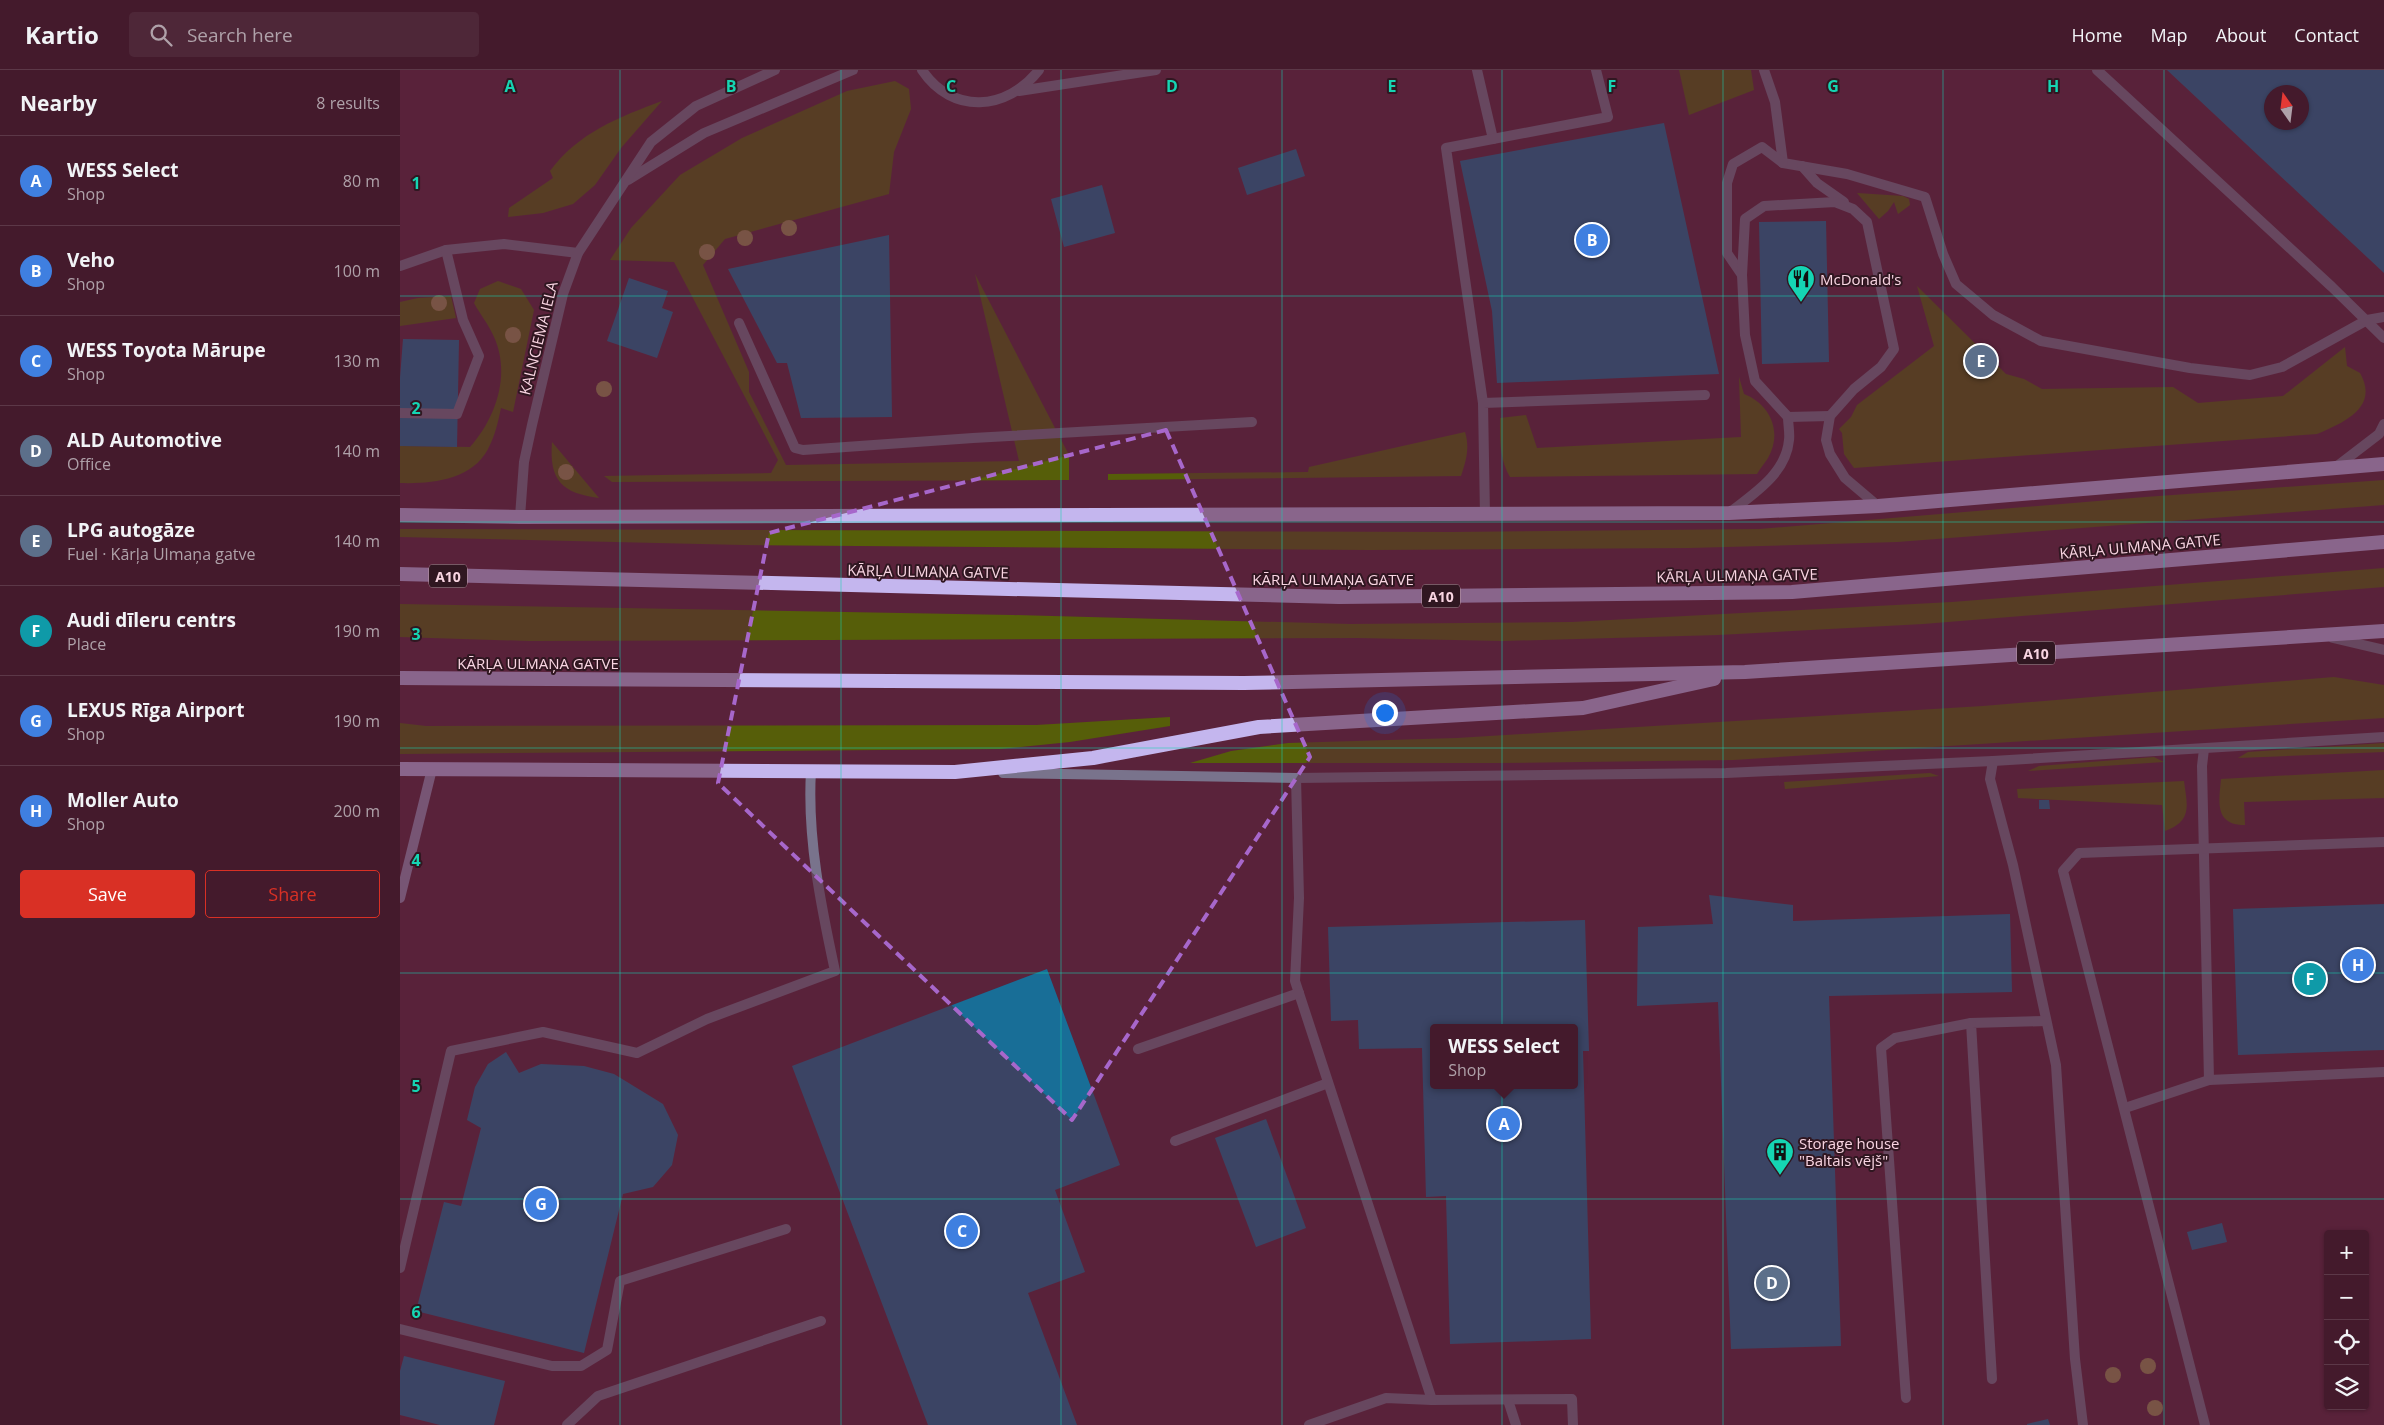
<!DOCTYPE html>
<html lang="en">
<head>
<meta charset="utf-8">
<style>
	:root { --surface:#441a2c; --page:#4e2738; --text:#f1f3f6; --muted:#afa1a9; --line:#5c3848; --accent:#d93025 }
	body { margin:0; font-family:"Open Sans",sans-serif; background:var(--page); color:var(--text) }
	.controls { position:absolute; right:15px; bottom:15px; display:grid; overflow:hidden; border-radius:5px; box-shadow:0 1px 4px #0004 }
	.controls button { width:45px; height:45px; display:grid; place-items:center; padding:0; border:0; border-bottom:1px solid var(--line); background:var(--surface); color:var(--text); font:25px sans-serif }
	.compass { position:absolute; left:1864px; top:15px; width:45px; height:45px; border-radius:50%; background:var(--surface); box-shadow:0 1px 4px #0004; rotate:346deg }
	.you { position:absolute; left:984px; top:642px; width:18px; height:18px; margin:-12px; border:4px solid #fff; border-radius:50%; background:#1a73e8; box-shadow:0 0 0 8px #1a73e833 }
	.badge { display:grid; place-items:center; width:32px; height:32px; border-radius:50%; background:var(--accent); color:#fff; font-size:16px; font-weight:700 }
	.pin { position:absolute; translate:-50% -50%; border:2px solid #fff; box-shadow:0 1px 5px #0006 }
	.popup { position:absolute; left:1030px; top:954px; width:148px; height:65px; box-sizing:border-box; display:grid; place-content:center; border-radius:5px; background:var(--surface); filter:drop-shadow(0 1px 4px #0005); font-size:16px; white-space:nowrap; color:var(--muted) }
	.popup b { font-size:19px; color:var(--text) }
	.popup::after { content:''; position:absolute; left:50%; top:100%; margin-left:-10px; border:10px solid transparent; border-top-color:var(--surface) }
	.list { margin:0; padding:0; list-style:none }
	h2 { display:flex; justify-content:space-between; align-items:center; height:65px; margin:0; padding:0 20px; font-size:21px }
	h2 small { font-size:16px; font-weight:400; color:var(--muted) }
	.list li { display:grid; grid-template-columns:32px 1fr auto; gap:15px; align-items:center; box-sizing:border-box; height:90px; padding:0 20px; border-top:1px solid var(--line) }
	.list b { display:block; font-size:19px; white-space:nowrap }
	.list p { margin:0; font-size:16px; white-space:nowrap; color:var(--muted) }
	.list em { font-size:16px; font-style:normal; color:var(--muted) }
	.actions { display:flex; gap:10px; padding:15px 20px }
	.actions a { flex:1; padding:11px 0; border:1px solid var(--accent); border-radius:5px; text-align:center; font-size:18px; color:var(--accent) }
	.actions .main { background:var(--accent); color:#fff }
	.icon { flex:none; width:28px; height:28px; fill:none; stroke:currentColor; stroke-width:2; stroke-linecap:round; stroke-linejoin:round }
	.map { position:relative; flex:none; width:1984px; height:1355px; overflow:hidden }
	header { display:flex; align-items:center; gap:30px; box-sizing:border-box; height:70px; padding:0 25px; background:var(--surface); border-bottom:1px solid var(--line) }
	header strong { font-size:24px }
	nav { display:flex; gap:28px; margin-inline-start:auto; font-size:18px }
	.search { width:350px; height:45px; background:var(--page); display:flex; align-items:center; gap:12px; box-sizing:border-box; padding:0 18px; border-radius:5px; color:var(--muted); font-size:19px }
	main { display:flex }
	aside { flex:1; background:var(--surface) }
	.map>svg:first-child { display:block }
	.green { fill:#565e09 }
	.building { fill:#186e97; fill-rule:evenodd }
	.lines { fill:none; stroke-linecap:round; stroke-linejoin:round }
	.service { stroke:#79738c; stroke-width:10 }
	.minor { stroke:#79738c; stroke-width:10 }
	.tertiary { stroke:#79738c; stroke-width:10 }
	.secondary { stroke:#9c93ba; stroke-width:10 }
	.trunk { stroke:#c4b6ee; stroke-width:14 }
	.tree { fill:#9e8e52 }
	.marked { fill:none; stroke:#a767cb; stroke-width:4; stroke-dasharray:10 6; stroke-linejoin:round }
	.grid { fill:none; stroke:#15d5b3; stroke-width:1; stroke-opacity:0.55 }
	.labels { text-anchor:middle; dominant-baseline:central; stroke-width:4; stroke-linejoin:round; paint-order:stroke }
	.shield { fill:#301721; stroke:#bd9ca8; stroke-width:1 }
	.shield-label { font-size:14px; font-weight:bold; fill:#f9d5e2 }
	.poi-label { font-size:15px; fill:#f9d5e2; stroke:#301721; text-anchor:start }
	.street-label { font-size:15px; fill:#f9d5e2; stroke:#301721 }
	.grid-label { font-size:16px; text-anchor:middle; font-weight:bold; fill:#15d5b3; stroke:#301721; stroke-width:4; stroke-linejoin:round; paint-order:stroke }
</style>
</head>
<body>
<header>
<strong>Kartio</strong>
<div class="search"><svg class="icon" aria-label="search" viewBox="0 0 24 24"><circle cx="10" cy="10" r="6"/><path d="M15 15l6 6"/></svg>Search here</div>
<nav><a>Home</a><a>Map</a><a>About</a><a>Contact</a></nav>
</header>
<main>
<aside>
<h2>Nearby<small>8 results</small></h2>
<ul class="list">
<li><span class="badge" style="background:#3f7fe0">A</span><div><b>WESS Select</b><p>Shop</p></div><em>80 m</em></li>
<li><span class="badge" style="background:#3f7fe0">B</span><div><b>Veho</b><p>Shop</p></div><em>100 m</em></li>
<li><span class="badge" style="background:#3f7fe0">C</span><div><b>WESS Toyota Mārupe</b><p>Shop</p></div><em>130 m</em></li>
<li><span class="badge" style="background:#5c6f8a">D</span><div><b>ALD Automotive</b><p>Office</p></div><em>140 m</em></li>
<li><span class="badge" style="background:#5c6f8a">E</span><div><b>LPG autogāze</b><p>Fuel · Kārļa Ulmaņa gatve</p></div><em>140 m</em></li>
<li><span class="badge" style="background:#0f9aa8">F</span><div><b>Audi dīleru centrs</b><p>Place</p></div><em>190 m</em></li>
<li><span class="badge" style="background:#3f7fe0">G</span><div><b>LEXUS Rīga Airport</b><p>Shop</p></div><em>190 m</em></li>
<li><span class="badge" style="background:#3f7fe0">H</span><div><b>Moller Auto</b><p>Shop</p></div><em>200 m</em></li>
</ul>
<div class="actions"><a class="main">Save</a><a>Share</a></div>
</aside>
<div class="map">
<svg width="1984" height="1355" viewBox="0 0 1984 1355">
	<rect width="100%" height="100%" fill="#5a233b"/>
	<g class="green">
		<polygon points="1279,0 1351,0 1354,20 1289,45"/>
		<polygon points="495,11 509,19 511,39 494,82 489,124 325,169 303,195 349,302 349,322 386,395 619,391 575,204 669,385 669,410 212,412 204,406 371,403 378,390 274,192 210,190 231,158 280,105 342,68 447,21"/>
		<path d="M 262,31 L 221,78 L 195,115 L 173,134 L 143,143 L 108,147 L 109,138 L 153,108 L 150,101 C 178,63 219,47 262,31 Z"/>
		<polygon points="1457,123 1503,126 1509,129 1510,135 1498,144 1494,132 1488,141 1479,149"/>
		<path d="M 98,211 L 121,219 L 134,240 L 113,342 L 101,338 C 98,352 95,366 88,379 C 72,410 31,414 0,413 L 0,376 L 70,377 C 96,348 111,304 94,267 C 89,255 80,244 74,233 L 80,219 Z"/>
		<path d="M 1517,216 L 1606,304 L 1624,309 L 1642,319 L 1773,317 L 1798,333 L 1883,326 L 1945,277 L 1947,296 L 1960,303 C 1980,338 1942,353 1917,364 L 1454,398 L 1444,384 L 1442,363 L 1439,359 L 1451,347 L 1457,335 L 1534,276 Z"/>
		<polygon points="51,226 56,248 0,256 0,232 18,228"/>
		<path d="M 1339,307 L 1344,324 C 1370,334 1383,362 1368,388 C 1365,393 1360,398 1357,404 L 1110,407 C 1099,388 1100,369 1100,348 L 1126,345 L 1137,378 L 1341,367 Z"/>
		<path d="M 1065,362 C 1070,378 1066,391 1061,406 L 708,410 L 708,404 L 908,402 L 909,397 Z"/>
		<path d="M 152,372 L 199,428 C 162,423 149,411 152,372 Z"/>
		<polygon points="1984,410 1984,435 1497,472 1289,478 970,480 344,475 0,467 0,459 1052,462 1360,459 1745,427"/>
		<polygon points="1984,498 1984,517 1523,554 1318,565 1103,571 958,568 129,571 0,567 0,534 613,545 950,554 1172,552 1552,532"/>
		<polygon points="1934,607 1984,615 1984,648 1333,690 1097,693 790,693 831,681 888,673 1057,668 1583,636"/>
		<polygon points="770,647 770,656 670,672 600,679 0,684 0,653 26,656 636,655"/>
		<polygon points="1984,673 1984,682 1838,688 1848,682"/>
		<polygon points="1754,687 1764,692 1628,701 1639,696"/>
		<path d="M 1984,700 L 1984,728 L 1844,732 L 1845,755 C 1814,755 1819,731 1821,709 Z"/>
		<polygon points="1530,703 1539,706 1385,719 1384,712"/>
		<path d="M 1784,711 C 1787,735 1793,751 1765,761 L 1762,735 L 1618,728 L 1617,719 Z"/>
	</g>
	<g class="building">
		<path d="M 1767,0 L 1984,0 L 1984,203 ZM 1872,22 L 1902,22 L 1902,52 L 1872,52 Z"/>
		<polygon points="1264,53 1319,304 1097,313 1092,241 1060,91"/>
		<polygon points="896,79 905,106 847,125 838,98"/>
		<polygon points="702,115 715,163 664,177 651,129"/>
		<polygon points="1426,151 1429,292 1362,294 1359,152"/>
		<polygon points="489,165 492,347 401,348 387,293 377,293 328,199"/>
		<polygon points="229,208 268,221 262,238 273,242 257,288 207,271"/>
		<polygon points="3,269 59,270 57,377 0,376 0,308"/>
		<polygon points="1639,730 1649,730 1650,739 1639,739"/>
		<polygon points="1309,825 1393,835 1393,851 1610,844 1612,922 1429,926 1441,1276 1331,1279 1318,932 1237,936 1238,857 1313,854"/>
		<polygon points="1984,834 1984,980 1838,985 1833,839"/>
		<path d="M 1185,850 L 1189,981 L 1183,981 L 1191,1269 L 1050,1274 L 1046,1126 L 1026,1127 L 1022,978 L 959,979 L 958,950 L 931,951 L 928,857 ZM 1034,958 L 1174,958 L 1174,1015 L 1034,1015 Z"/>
		<polygon points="647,899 720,1095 655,1120 685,1202 628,1223 677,1355 528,1355 392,996"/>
		<polygon points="106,982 119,1003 141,994 184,996 214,1004 263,1034 278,1065 272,1095 253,1117 223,1124 184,1283 16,1241 44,1132 61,1136 81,1058 67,1050 75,1017 88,994"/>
		<polygon points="866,1049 906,1158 856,1177 815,1068"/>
		<polygon points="1822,1153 1827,1172 1792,1180 1787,1162"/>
		<polygon points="4,1286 105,1311 94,1355 40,1355 0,1345 0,1301"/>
		<polygon points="1648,1349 1650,1355 1627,1355 1627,1354"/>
	</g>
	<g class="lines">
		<g class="service">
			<polyline points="1077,0 1093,69"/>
			<polyline points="1364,0 1375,32 1383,93 1447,104 1525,127 1543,184 1556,214 1593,245 1641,271 1790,298 1850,305 1882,297 1967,250 1984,247"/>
			<polyline points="1697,0 1932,217 1984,268"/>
			<polyline points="1402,96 1417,113 1444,132"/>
			<polyline points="0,196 46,180 104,174 178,183"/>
			<polyline points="1342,205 1327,183 1327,113 1333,94 1362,77 1383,93"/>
			<polyline points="339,253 395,378 403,380 573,368 852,352"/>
			<polyline points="1083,333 1046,78 1208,47 1196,0"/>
			<polyline points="0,343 57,344 79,286 63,250 46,180"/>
			<polyline points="1388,347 1430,346"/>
			<polyline points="1936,397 1979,364 1984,354"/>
			<path d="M 1329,443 C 1353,424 1386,404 1389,370 C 1390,363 1388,354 1388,347 L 1355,311 L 1345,265 L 1342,205 L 1345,149 L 1364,136 L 1435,132 L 1453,139 L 1467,152 L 1494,279 L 1481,297 L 1454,319 L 1430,346 L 1426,370 L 1430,384 L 1445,408 L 1478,436"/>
			<polyline points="1085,445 1083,333 1305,325"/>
			<polyline points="1593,691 1590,709 1613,795 1656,995 1675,1289 1683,1355"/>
			<polyline points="896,708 899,828 895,911 1032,1330 1172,1329 1173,1355"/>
			<polyline points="738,979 899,923"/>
			<polyline points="1809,1010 1984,1002"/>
			<polyline points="1725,1038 1809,1010 1802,696 1804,679"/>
			<polyline points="775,1071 928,1013"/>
			<path d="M 0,1198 L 51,981 L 143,962 L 237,983 L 307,949 L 435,901 C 421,836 407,768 411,701"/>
			<polyline points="0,1259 152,1296 181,1296 207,1280 220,1211 386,1159"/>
			<polyline points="1592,1309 1571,953 1646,951"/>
			<polyline points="1506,1328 1481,978 1495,968 1571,953"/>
			<polyline points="1108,1330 1116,1355"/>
			<polyline points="167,1355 198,1326 421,1251"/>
			<polyline points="909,1355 986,1328 1032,1330"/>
			<polyline points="1805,1355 1663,801 1679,783 1984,772"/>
		</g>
		<g class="minor">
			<polyline points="1933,568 1984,580"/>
			<polyline points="603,703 896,708 1326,703 1593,691 1984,667"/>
		</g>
		<g class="tertiary">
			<path d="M 522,0 C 552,45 607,41 639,0"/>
			<polyline points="619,21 756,0"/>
			<polyline points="228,110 304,63 453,0"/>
			<polyline points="120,447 124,392 132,355 163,224 178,183 251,72 296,36 375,0"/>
		</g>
		<polyline class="secondary" points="0,828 32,699"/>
		<g class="trunk">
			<polyline points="0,445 120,447 1329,443 1478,436 1984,394"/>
			<polyline points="0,504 939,527 1392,522 1984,472"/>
			<polyline points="0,608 844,613 1345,602 1984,561"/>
			<polyline points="0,699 555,702 693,688 859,657 1183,638 1314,609"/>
		</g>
	</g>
	<g class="tree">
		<circle cx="389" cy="158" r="8"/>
		<circle cx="345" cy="168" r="8"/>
		<circle cx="307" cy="182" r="8"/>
		<circle cx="39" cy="233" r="8"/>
		<circle cx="113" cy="265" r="8"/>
		<circle cx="204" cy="319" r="8"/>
		<circle cx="166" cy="402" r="8"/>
		<circle cx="1748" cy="1296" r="8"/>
		<circle cx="1713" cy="1305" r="8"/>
		<circle cx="1755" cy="1338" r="8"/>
	</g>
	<path d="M0 0H1984V1355H0ZM 766,360 L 910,687 L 672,1050 L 318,713 L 369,463 Z" fill="#5a233b" fill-opacity=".55" fill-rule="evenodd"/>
	<path class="marked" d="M 766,360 L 910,687 L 672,1050 L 318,713 L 369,463 Z"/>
	<path class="grid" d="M 220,0 L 220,1355M 441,0 L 441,1355M 661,0 L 661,1355M 882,0 L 882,1355M 1102,0 L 1102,1355M 1323,0 L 1323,1355M 1543,0 L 1543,1355M 1764,0 L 1764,1355M 0,226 L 1984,226M 0,452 L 1984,452M 0,678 L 1984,678M 0,903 L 1984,903M 0,1129 L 1984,1129"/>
	<defs>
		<symbol id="restaurant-pin" viewBox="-11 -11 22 30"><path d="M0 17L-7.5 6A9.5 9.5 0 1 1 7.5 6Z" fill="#15d5b3" stroke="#301721"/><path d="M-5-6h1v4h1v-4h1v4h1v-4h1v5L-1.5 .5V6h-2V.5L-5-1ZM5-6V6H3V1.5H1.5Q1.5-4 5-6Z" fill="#111"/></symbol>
		<symbol id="building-pin" viewBox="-11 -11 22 30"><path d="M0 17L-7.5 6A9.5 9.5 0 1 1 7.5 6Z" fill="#15d5b3" stroke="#301721"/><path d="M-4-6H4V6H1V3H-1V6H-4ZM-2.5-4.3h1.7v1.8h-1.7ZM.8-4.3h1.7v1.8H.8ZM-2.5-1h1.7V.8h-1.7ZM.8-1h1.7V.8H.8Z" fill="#111"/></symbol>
	</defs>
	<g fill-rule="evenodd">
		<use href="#restaurant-pin" x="1385" y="193" width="32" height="43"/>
		<use href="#building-pin" x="1364" y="1066" width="32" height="43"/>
	</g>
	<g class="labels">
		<g class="shield">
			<rect x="29" y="494.5" width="38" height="23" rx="4"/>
			<rect x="1022" y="514.5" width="38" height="23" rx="4"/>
			<rect x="1617" y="571.5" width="38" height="23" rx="4"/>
		</g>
		<g class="shield-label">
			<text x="48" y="506">A10</text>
			<text x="1041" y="526">A10</text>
			<text x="1636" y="583">A10</text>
		</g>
		<g class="poi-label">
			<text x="1420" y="209">McDonald's</text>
			<text x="1399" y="1073">Storage house<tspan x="1399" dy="17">"Baltais vējš"</tspan></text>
		</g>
		<g class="street-label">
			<text transform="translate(138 268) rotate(-76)">KALNCIEMA IELA</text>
			<text transform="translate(1740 476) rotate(-5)">KĀRĻA ULMAŅA GATVE</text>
			<text transform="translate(528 501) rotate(1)">KĀRĻA ULMAŅA GATVE</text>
			<text transform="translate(1337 505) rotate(-1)">KĀRĻA ULMAŅA GATVE</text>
			<text x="933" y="509">KĀRĻA ULMAŅA GATVE</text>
			<text x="138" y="593">KĀRĻA ULMAŅA GATVE</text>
		</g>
	</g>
	<g class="grid-label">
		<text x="110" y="22">A</text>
		<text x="331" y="22">B</text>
		<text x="551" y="22">C</text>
		<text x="772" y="22">D</text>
		<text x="992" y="22">E</text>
		<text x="1212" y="22">F</text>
		<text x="1433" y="22">G</text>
		<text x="1653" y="22">H</text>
		<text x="16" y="119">1</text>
		<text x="16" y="344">2</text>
		<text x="16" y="570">3</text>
		<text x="16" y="796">4</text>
		<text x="16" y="1022">5</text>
		<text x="16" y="1248">6</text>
	</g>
</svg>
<div class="controls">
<button>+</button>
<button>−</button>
<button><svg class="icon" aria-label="locate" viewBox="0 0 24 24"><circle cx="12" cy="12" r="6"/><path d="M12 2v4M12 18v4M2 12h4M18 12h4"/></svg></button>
<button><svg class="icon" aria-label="layers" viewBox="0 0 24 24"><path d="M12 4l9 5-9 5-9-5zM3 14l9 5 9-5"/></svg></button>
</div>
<svg class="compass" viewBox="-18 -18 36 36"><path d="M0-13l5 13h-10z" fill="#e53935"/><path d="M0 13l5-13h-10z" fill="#afa1a9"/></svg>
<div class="you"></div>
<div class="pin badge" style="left:1104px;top:1054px;background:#3f7fe0">A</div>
<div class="popup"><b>WESS Select</b>Shop</div>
<div class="pin badge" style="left:1192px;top:170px;background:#3f7fe0">B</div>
<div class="pin badge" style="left:562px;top:1161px;background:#3f7fe0">C</div>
<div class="pin badge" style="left:1372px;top:1213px;background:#5c6f8a">D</div>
<div class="pin badge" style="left:1581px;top:291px;background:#5c6f8a">E</div>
<div class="pin badge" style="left:1910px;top:909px;background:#0f9aa8">F</div>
<div class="pin badge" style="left:141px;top:1134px;background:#3f7fe0">G</div>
<div class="pin badge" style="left:1958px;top:895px;background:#3f7fe0">H</div>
</div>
</main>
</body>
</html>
